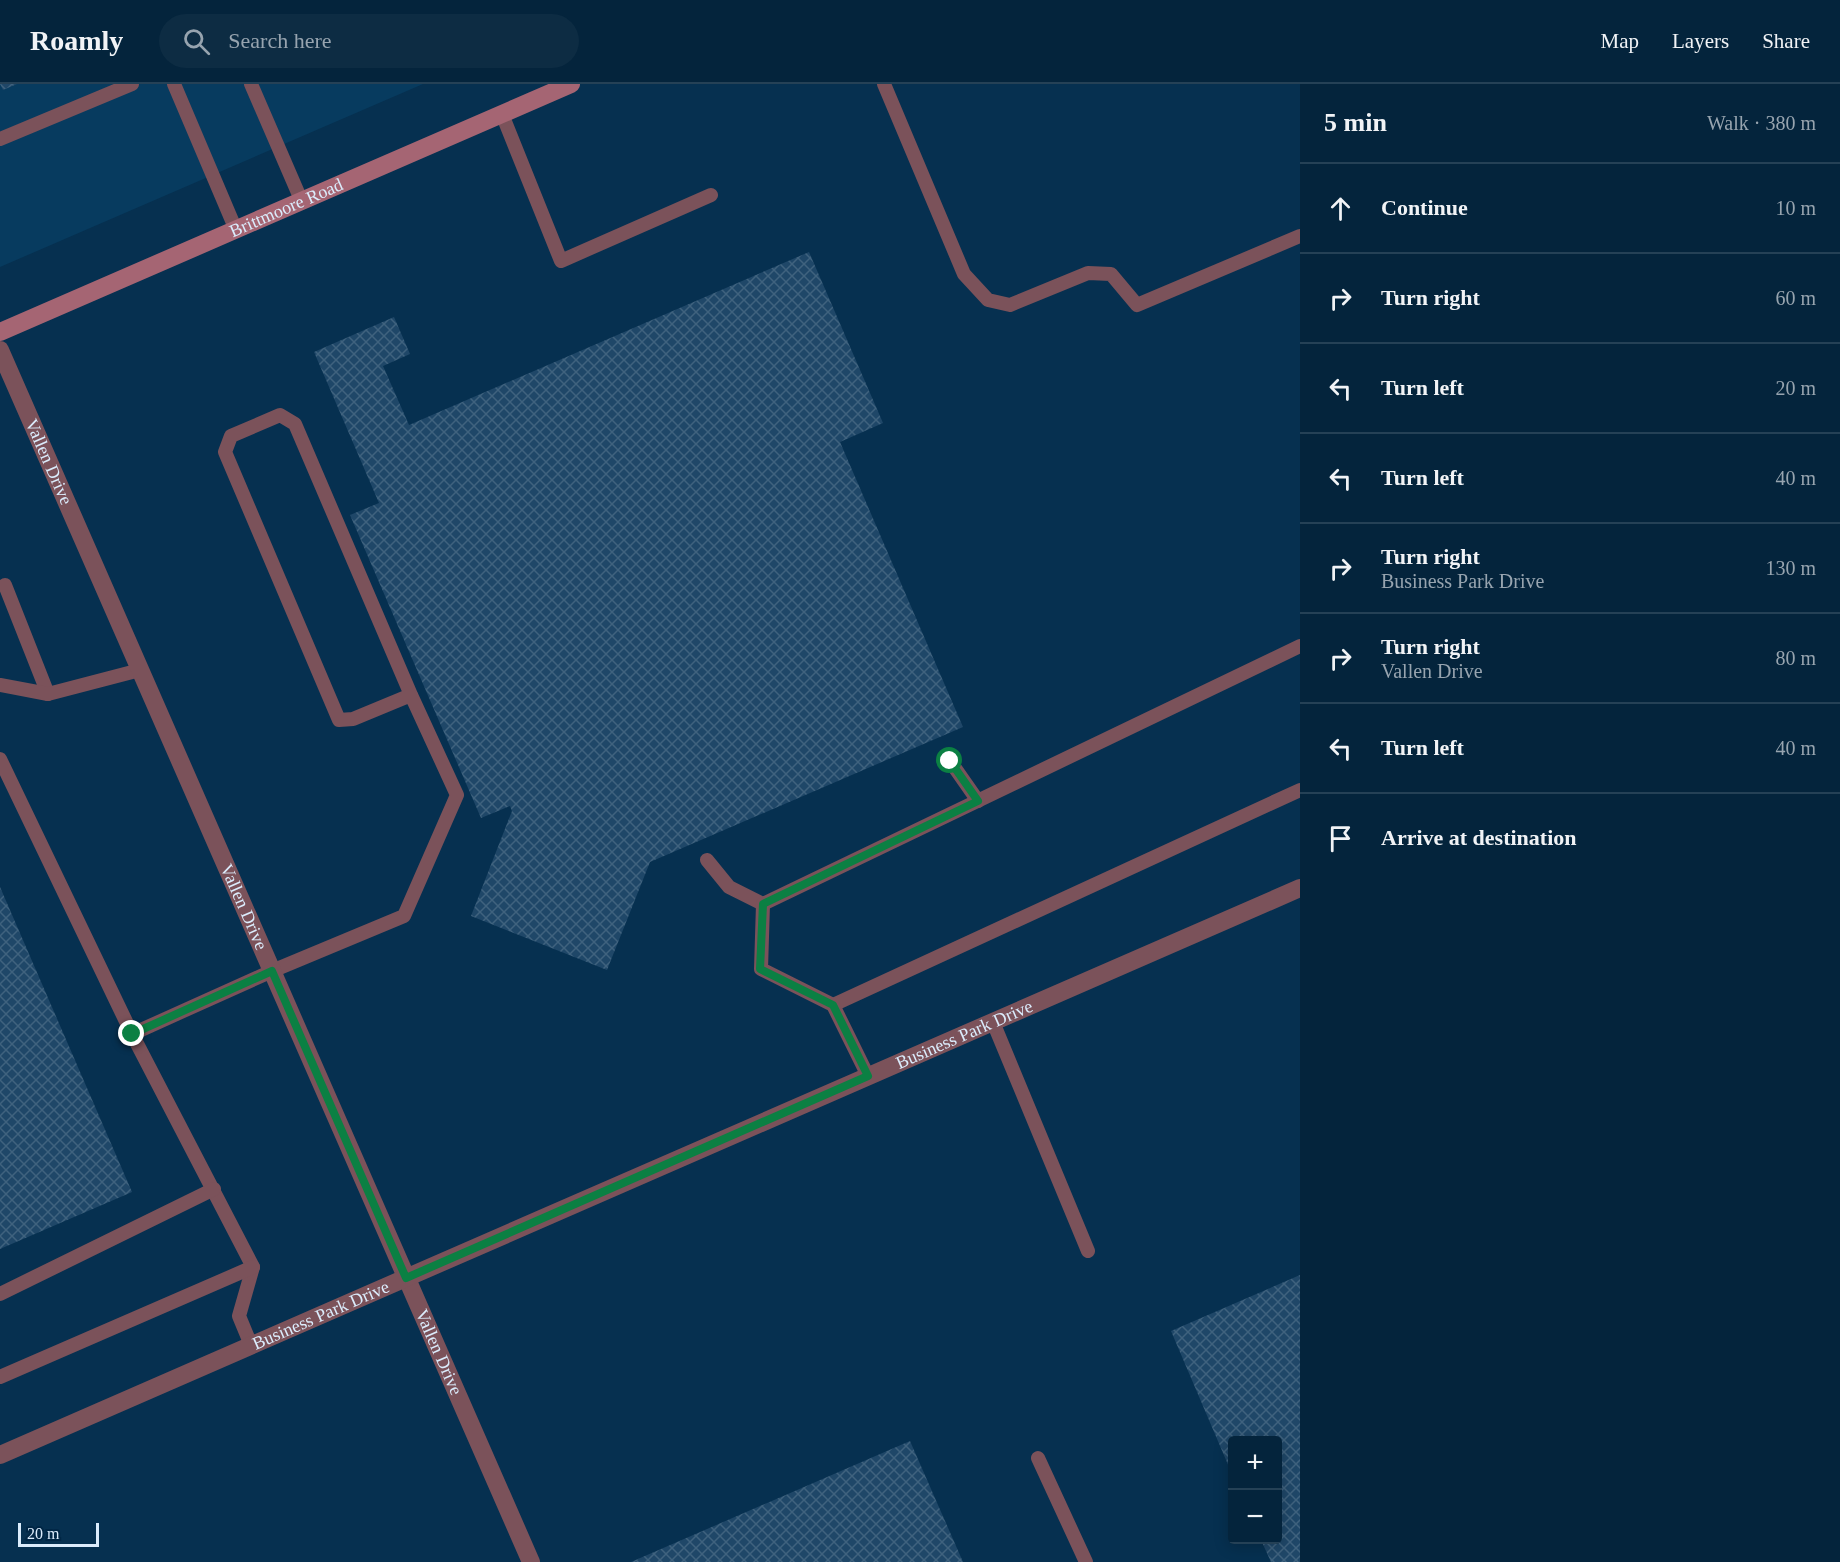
<!DOCTYPE html>
<html lang="en">
<head>
<meta charset="utf-8">
<style>
	:root { --surface:#04243c; --page:#0d2c43; --text:#f1f3f6; --muted:#97a4af; --line:#254156 }
	body { margin:0; font-family:"Times New Roman",serif; background:var(--page); color:var(--text) }
	.controls { position:absolute; right:18px; bottom:18px; display:grid; overflow:hidden; border-radius:6px; box-shadow:0 3px 15px #0003 }
	.controls button { width:54px; height:54px; display:grid; place-items:center; padding:0; border:0; border-bottom:2px solid var(--line); background:var(--surface); color:var(--text); font:30px sans-serif }
	.scale { position:absolute; left:18px; bottom:15px; width:81px; box-sizing:border-box; padding-left:6px; border:3px solid #dbecfc; border-top:0; font-size:16px; line-height:21px; white-space:nowrap; color:#dbecfc; -webkit-text-stroke:4px #002645; paint-order:stroke }
	.stop { position:absolute; width:18px; height:18px; margin:-14px; border:4px solid #0b8043; border-radius:50%; background:#fff }
	.stop.end { background:#0b8043; border-color:#fff; box-shadow:0 2px 6px #0008 }
	.list { margin:0; padding:0; list-style:none }
	h2 { display:flex; justify-content:space-between; align-items:center; height:78px; margin:0; padding:0 24px; font-size:26px }
	h2 small { font-size:20px; font-weight:400; color:var(--muted) }
	.list li { display:grid; grid-template-columns:39px 1fr auto; gap:18px; align-items:center; box-sizing:border-box; height:90px; padding:0 24px; border-top:2px solid var(--line) }
	.list b { display:block; font-size:22px; white-space:nowrap }
	.list p { margin:0; font-size:20px; white-space:nowrap; color:var(--muted) }
	.list em { font-size:20px; font-style:normal; color:var(--muted) }
	.icon { flex:none; width:33px; height:33px; fill:none; stroke:currentColor; stroke-width:2; stroke-linecap:round; stroke-linejoin:round }
	.map { position:relative; flex:none; width:1300px; height:1478px; overflow:hidden }
	header { display:flex; align-items:center; gap:36px; box-sizing:border-box; height:84px; padding:0 30px; background:var(--surface); border-bottom:2px solid var(--line) }
	header strong { font-size:28px }
	nav { display:flex; gap:33px; margin-inline-start:auto; font-size:21px }
	.search { width:420px; height:54px; background:var(--page); display:flex; align-items:center; gap:15px; box-sizing:border-box; padding:0 21px; border-radius:33px; color:var(--muted); font-size:22px }
	main { display:flex }
	aside { flex:1; background:var(--surface) }
	.map>svg:first-child { display:block }
	.built { fill:#073b5f }
	.building { fill:url(#building-cross-hatch) }
	.lines { fill:none; stroke-linecap:round; stroke-linejoin:round }
	.lane { stroke:#7b525a; stroke-width:14 }
	.street { stroke:#7b525a; stroke-width:18 }
	.secondary { stroke:#a56573; stroke-width:18 }
	.route { stroke:#0b8043; stroke-width:8 }
	.labels { text-anchor:middle; dominant-baseline:central; stroke-width:4.5; stroke-linejoin:round; paint-order:stroke }
	.street-label { font-size:18px; fill:#dbecfc; stroke:#002645 }
</style>
</head>
<body>
<header>
<strong>Roamly</strong>
<div class="search"><svg class="icon" aria-label="search" viewBox="0 0 24 24"><circle cx="10" cy="10" r="6"/><path d="M15 15l6 6"/></svg>Search here</div>
<nav><a>Map</a><a>Layers</a><a>Share</a></nav>
</header>
<main>
<div class="map">
<svg width="1300" height="1478" viewBox="0 0 1300 1478">
	<defs>
		<pattern id="building-cross-hatch" width="8" height="8" patternUnits="userSpaceOnUse" patternTransform="scale(1.5)"><rect width="8" height="8" fill="#1f4768"/><path d="M0 0l8 8M0 8l8-8" fill="none" stroke="#3f627e"/></pattern>
	</defs>
	<rect width="100%" height="100%" fill="#063050"/>
	<polygon class="built" points="0,0 423,0 0,183"/>
	<g class="building">
		<polygon points="0,0 17,0 3,6"/>
		<polygon points="809,168 883,339 840,358 963,643 650,778 607,886 471,832 512,727 510,722 481,734 350,431 379,419 314,268 394,233 410,270 383,282 409,341"/>
		<polygon points="0,803 132,1108 0,1165"/>
		<polygon points="1300,1191 1300,1478 1271,1478 1261,1456 1278,1456 1278,1356 1232,1356 1232,1390 1171,1247"/>
		<polygon points="910,1357 963,1478 631,1478"/>
	</g>
	<g class="lines">
		<g class="lane">
			<polyline points="174,0 236,146"/>
			<polyline points="251,0 302,118"/>
			<polyline points="884,0 964,190 988,216 1010,221 1088,189 1111,190 1137,221 1300,152"/>
			<polyline points="502,30 561,177 711,111"/>
			<polyline points="0,55 132,0"/>
			<polyline points="5,501 48,610"/>
			<polyline points="0,601 48,610 140,586"/>
			<polyline points="0,675 132,950 253,1183 239,1232 251,1261"/>
			<polyline points="950,677 978,717"/>
			<polyline points="707,776 729,803 763,820 1300,562"/>
			<polyline points="763,820 761,885 833,921 868,992"/>
			<polyline points="833,921 1300,706"/>
			<polyline points="993,938 1088,1167"/>
			<polyline points="132,950 272,887 404,832 457,711 411,611 295,340 280,331 231,352 225,368 339,636 353,635 411,611"/>
			<polyline points="0,1210 214,1105"/>
			<polyline points="0,1293 253,1183"/>
			<polyline points="1038,1374 1086,1478"/>
		</g>
		<g class="street">
			<path id="s1" d="M 0,266 L 531,1478"/>
			<path id="s2" d="M 0,1371 L 1300,804"/>
		</g>
		<path class="secondary" id="s3" d="M 0,248 L 571,0"/>
	</g>
	<g class="lines">
		<polyline class="route" points="132,950 272,887 406,1194 868,992 833,921 760,885 763,820 978,717 950,677"/>
	</g>
	<g class="labels">
		<g class="street-label">
			<text stroke="none"><textPath href="#s3" startOffset="312">Brittmoore Road</textPath></text>
			<text stroke="none"><textPath href="#s1" startOffset="122">Vallen Drive</textPath></text>
			<text stroke="none"><textPath href="#s1" startOffset="608">Vallen Drive</textPath></text>
			<text stroke="none"><textPath href="#s2" startOffset="1052">Business Park Drive</textPath></text>
			<text stroke="none"><textPath href="#s2" startOffset="350">Business Park Drive</textPath></text>
			<text stroke="none"><textPath href="#s1" startOffset="1094">Vallen Drive</textPath></text>
		</g>
	</g>
</svg>
<div class="controls">
<button>+</button>
<button>−</button>
</div>
<div class="scale">20 m</div>
<div class="stop" style="left:950px;top:677px"></div>
<div class="stop end" style="left:132px;top:950px"></div>
</div>
<aside>
<h2>5 min<small>Walk · 380 m</small></h2>
<ul class="list">
<li><svg class="icon" aria-label="ahead" viewBox="0 0 24 24"><path d="M12 20V5M6 11l6-6 6 6"/></svg><div><b>Continue</b></div><em>10 m</em></li>
<li><svg class="icon" aria-label="right" viewBox="0 0 24 24"><path d="M7 20v-9h11M14 6l5 5-5 5"/></svg><div><b>Turn right</b></div><em>60 m</em></li>
<li><svg class="icon" aria-label="left" viewBox="0 0 24 24"><path d="M17 20v-9H6M10 6l-5 5 5 5"/></svg><div><b>Turn left</b></div><em>20 m</em></li>
<li><svg class="icon" aria-label="left" viewBox="0 0 24 24"><path d="M17 20v-9H6M10 6l-5 5 5 5"/></svg><div><b>Turn left</b></div><em>40 m</em></li>
<li><svg class="icon" aria-label="right" viewBox="0 0 24 24"><path d="M7 20v-9h11M14 6l5 5-5 5"/></svg><div><b>Turn right</b><p>Business Park Drive</p></div><em>130 m</em></li>
<li><svg class="icon" aria-label="right" viewBox="0 0 24 24"><path d="M7 20v-9h11M14 6l5 5-5 5"/></svg><div><b>Turn right</b><p>Vallen Drive</p></div><em>80 m</em></li>
<li><svg class="icon" aria-label="left" viewBox="0 0 24 24"><path d="M17 20v-9H6M10 6l-5 5 5 5"/></svg><div><b>Turn left</b></div><em>40 m</em></li>
<li><svg class="icon" aria-label="arrive" viewBox="0 0 24 24"><path d="M6 21V4h12l-3 4 3 4H6"/></svg><div><b>Arrive at destination</b></div></li>
</ul>
</aside>
</main>
</body>
</html>
